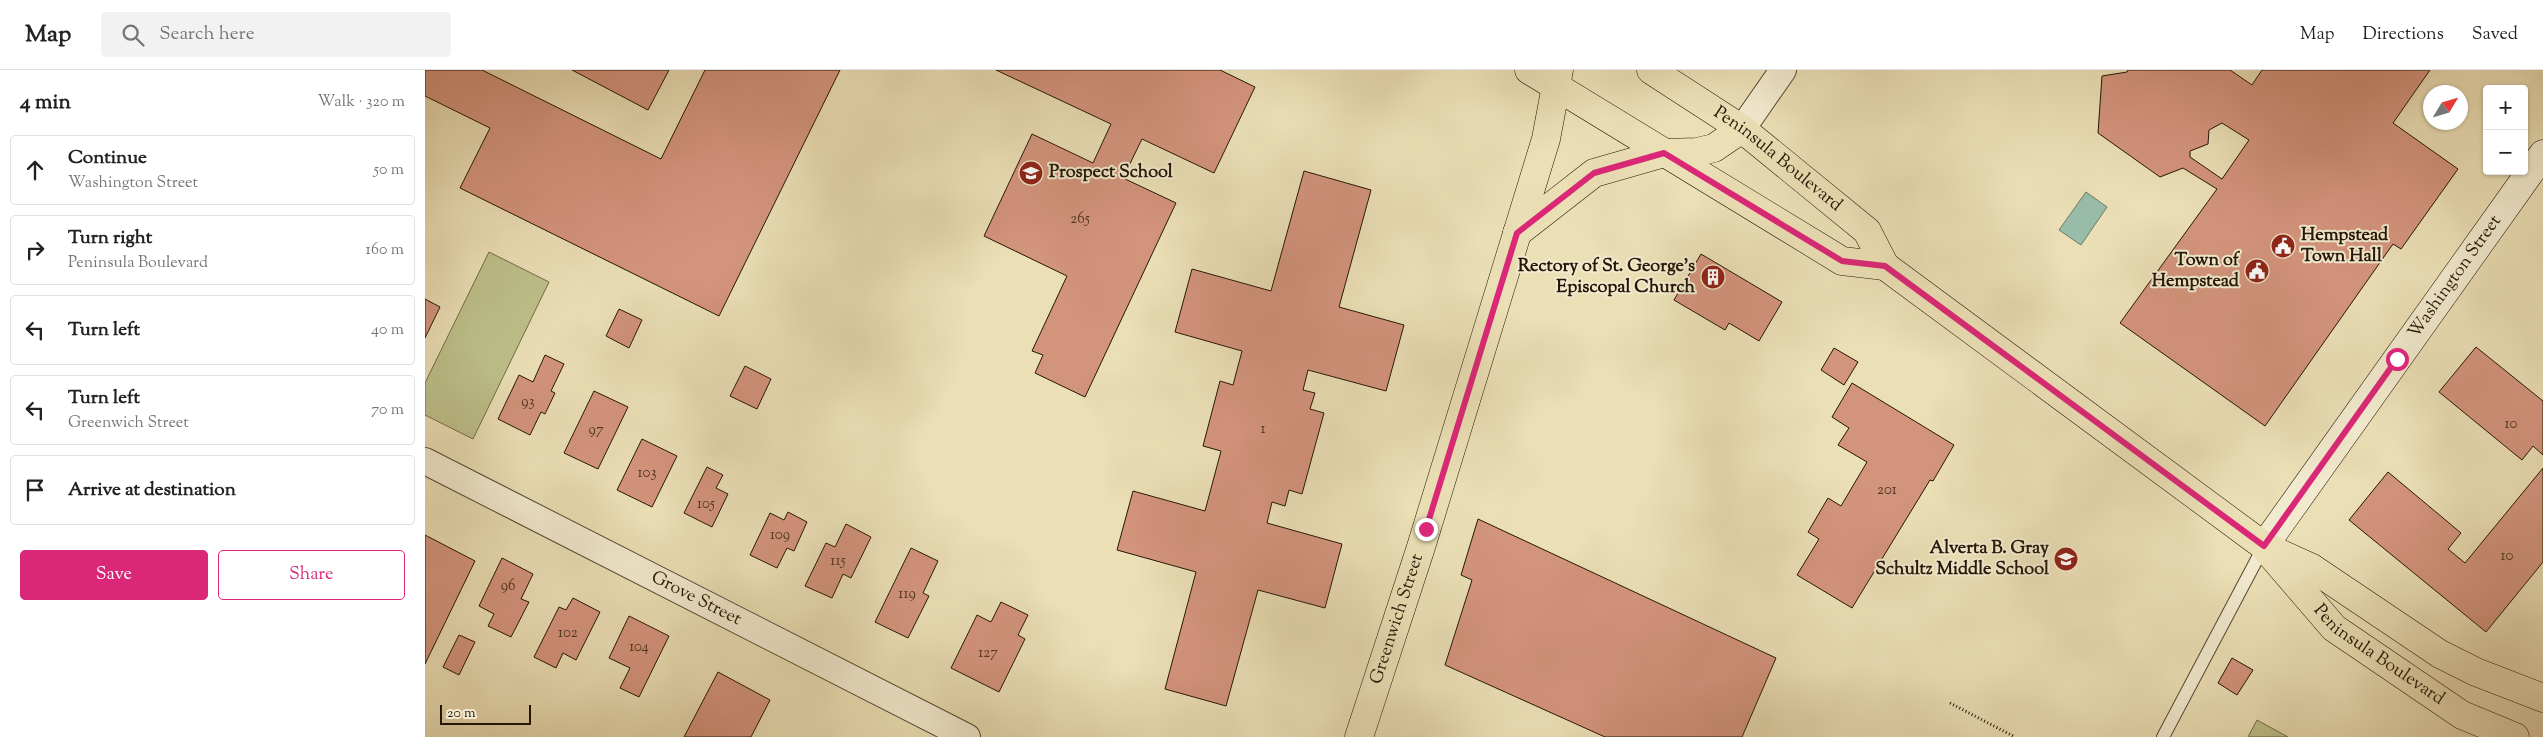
<!DOCTYPE html>
<html lang="en">
<head>
<meta charset="utf-8">
<style>
	:root { --surface:#fff; --page:#f2f2f2; --text:#222; --muted:#767676; --line:#e0e0e0; --accent:#db2777 }
	body { margin:0; font-family:"Sorts Mill Goudy",serif; background:var(--page); color:var(--text) }
	.controls { position:absolute; right:15px; top:15px; display:grid; overflow:hidden; border-radius:5px; box-shadow:0 1px 4px #0004 }
	.controls button { width:45px; height:45px; display:grid; place-items:center; padding:0; border:0; border-bottom:1px solid var(--line); background:var(--surface); color:var(--text); font:25px sans-serif }
	.compass { position:absolute; left:1998px; top:15px; width:45px; height:45px; border-radius:50%; background:var(--surface); box-shadow:0 1px 4px #0004; rotate:52deg }
	.scale { position:absolute; left:15px; bottom:12px; width:91px; box-sizing:border-box; padding-left:5px; border:2px solid #251606; border-top:0; font-size:14px; line-height:18px; white-space:nowrap; color:#251606; -webkit-text-stroke:4px #f2eacf; paint-order:stroke }
	.stop { position:absolute; width:15px; height:15px; margin:-11px; border:4px solid #db2777; border-radius:50%; background:#fff }
	.stop.end { background:#db2777; border-color:#fff; box-shadow:0 1px 5px #0008 }
	.list { margin:0; padding:0; list-style:none }
	h2 { display:flex; justify-content:space-between; align-items:center; height:65px; margin:0; padding:0 20px; font-size:21px }
	h2 small { font-size:16px; font-weight:400; color:var(--muted) }
	.list li { display:grid; grid-template-columns:32px 1fr auto; gap:15px; align-items:center; box-sizing:border-box; height:70px; margin:0 10px 10px; padding:0 10px; border:1px solid var(--line); border-radius:5px }
	.list b { display:block; font-size:19px; white-space:nowrap }
	.list p { margin:0; font-size:16px; white-space:nowrap; color:var(--muted) }
	.list em { font-size:16px; font-style:normal; color:var(--muted) }
	.actions { display:flex; gap:10px; padding:15px 20px }
	.actions a { flex:1; padding:11px 0; border:1px solid var(--accent); border-radius:5px; text-align:center; font-size:18px; color:var(--accent) }
	.actions .main { background:var(--accent); color:#fff }
	.icon { flex:none; width:28px; height:28px; fill:none; stroke:currentColor; stroke-width:2; stroke-linecap:round; stroke-linejoin:round }
	.map { position:relative; flex:none; width:2118px; height:667px; overflow:hidden }
	header { display:flex; align-items:center; gap:30px; box-sizing:border-box; height:70px; padding:0 25px; background:var(--surface); border-bottom:1px solid var(--line) }
	header strong { font-size:24px }
	nav { display:flex; gap:28px; margin-inline-start:auto; font-size:18px }
	.search { width:350px; height:45px; background:var(--page); display:flex; align-items:center; gap:12px; box-sizing:border-box; padding:0 18px; border-radius:5px; color:var(--muted); font-size:19px }
	main { display:flex }
	aside { flex:1; background:var(--surface) }
	.map>svg:first-child { display:block }
	.green { fill:#bdc08a; stroke:#716b48 }
	.water { fill:#99bdaa; stroke:#6b7a68 }
	.building { fill:#d3947c; stroke:#251606; fill-rule:evenodd }
	.lines { fill:none; stroke-linecap:round; stroke-linejoin:round }
	.service-casing { stroke:#564832; stroke-width:14 }
	.minor-casing { stroke:#564832; stroke-width:28 }
	.secondary-casing { stroke:#251606; stroke-width:29 }
	.primary-casing { stroke:#251606; stroke-width:29 }
	.path { stroke:#251606; stroke-width:3; stroke-dasharray:1 2.5; stroke-linecap:butt }
	.service { stroke:#f2eacf; stroke-width:12 }
	.minor { stroke:#f2eacf; stroke-width:26 }
	.secondary { stroke:#f2eacf; stroke-width:28 }
	.primary { stroke:#ebdfb5; stroke-width:28 }
	.route { stroke:#db2777; stroke-width:6 }
	.labels { text-anchor:middle; dominant-baseline:central; stroke-width:4; stroke-linejoin:round; paint-order:stroke }
	.number-label { font-size:15px; fill:#503624 }
	.street-label { font-size:18px; fill:#251606; stroke:#f2eacf }
	.poi-label { font-size:18px; font-weight:bold; fill:#251606; stroke:#f2eacf; text-anchor:end }
</style>
</head>
<body>
<header>
<strong>Map</strong>
<div class="search"><svg class="icon" aria-label="search" viewBox="0 0 24 24"><circle cx="10" cy="10" r="6"/><path d="M15 15l6 6"/></svg>Search here</div>
<nav><a>Map</a><a>Directions</a><a>Saved</a></nav>
</header>
<main>
<aside>
<h2>4 min<small>Walk · 320 m</small></h2>
<ul class="list">
<li><svg class="icon" aria-label="ahead" viewBox="0 0 24 24"><path d="M12 20V5M6 11l6-6 6 6"/></svg><div><b>Continue</b><p>Washington Street</p></div><em>50 m</em></li>
<li><svg class="icon" aria-label="right" viewBox="0 0 24 24"><path d="M7 20v-9h11M14 6l5 5-5 5"/></svg><div><b>Turn right</b><p>Peninsula Boulevard</p></div><em>160 m</em></li>
<li><svg class="icon" aria-label="left" viewBox="0 0 24 24"><path d="M17 20v-9H6M10 6l-5 5 5 5"/></svg><div><b>Turn left</b></div><em>40 m</em></li>
<li><svg class="icon" aria-label="left" viewBox="0 0 24 24"><path d="M17 20v-9H6M10 6l-5 5 5 5"/></svg><div><b>Turn left</b><p>Greenwich Street</p></div><em>70 m</em></li>
<li><svg class="icon" aria-label="arrive" viewBox="0 0 24 24"><path d="M6 21V4h12l-3 4 3 4H6"/></svg><div><b>Arrive at destination</b></div></li>
</ul>
<div class="actions"><a class="main">Save</a><a>Share</a></div>
</aside>
<div class="map">
<svg width="2118" height="667" viewBox="0 0 2118 667">
	<rect width="100%" height="100%" fill="#ebdfb5"/>
	<filter id="stains"><feTurbulence type="fractalNoise" baseFrequency=".004" numOctaves="4"/><feColorMatrix values="0 0 0 0 .2 0 0 0 0 .09 0 0 0 0 .02 0 0 0 .5 -.17"/></filter>
	<radialGradient id="worn" r=".72"><stop offset=".6" stop-color="#630" stop-opacity="0"/><stop offset="1" stop-color="#630" stop-opacity=".3"/></radialGradient>
	<g class="green">
		<polygon points="64,182 124,212 48,369 0,345 0,313"/>
		<polygon points="1832,650 1863,667 1823,667"/>
	</g>
	<polygon class="water" points="1661,122 1682,137 1656,175 1634,160"/>
	<g class="building">
		<polygon points="0,0 57,0 236,89 280,0 415,0 294,246 35,118 65,58 0,26"/>
		<polygon points="147,0 244,0 223,40"/>
		<polygon points="571,0 795,0 830,17 789,103 717,69 698,108 751,133 660,327 610,303 618,285 607,281 642,206 559,166 607,64 668,93 686,54"/>
		<path d="M 1703,0 L 1805,0 L 1827,15 L 1837,0 L 2005,0 L 1968,53 L 2033,99 L 1976,179 L 1968,174 L 1840,356 L 1695,253 L 1792,119 L 1758,98 L 1735,107 L 1673,63 L 1677,6 L 1702,2 ZM 1797,53 L 1824,70 L 1797,109 L 1765,87 L 1765,81 L 1783,74 L 1784,60 Z"/>
		<polygon points="879,101 946,120 914,237 979,255 961,321 883,300 878,320 890,323 885,339 899,343 877,424 864,420 860,436 847,432 842,453 917,474 900,538 833,520 801,636 740,619 771,502 692,480 708,421 780,441 796,381 778,376 795,311 808,315 817,281 750,262 767,199 846,221"/>
		<polygon points="1276,184 1357,232 1334,271 1304,253 1300,260 1249,230"/>
		<polygon points="0,229 15,237 0,268"/>
		<polygon points="194,239 217,250 204,278 181,266"/>
		<polygon points="2051,277 2118,331 2118,385 2108,376 2097,390 2014,322"/>
		<polygon points="1409,278 1433,292 1419,315 1396,300"/>
		<polygon points="120,285 139,294 126,321 130,323 120,344 116,342 105,365 73,349 94,305 108,312"/>
		<polygon points="320,296 346,309 332,339 305,326"/>
		<polygon points="1427,313 1529,375 1508,411 1505,410 1427,538 1372,505 1394,469 1383,462 1403,428 1416,436 1442,392 1413,375 1424,358 1407,347"/>
		<polygon points="169,321 203,337 173,399 139,383"/>
		<polygon points="217,369 252,386 227,437 192,420"/>
		<polygon points="282,397 298,405 291,418 303,424 287,457 259,443"/>
		<polygon points="2118,398 2118,492 2061,562 1924,450 1963,402 2036,463 2023,479 2040,493"/>
		<polygon points="363,442 382,452 369,481 362,478 352,498 325,485 345,443 359,450"/>
		<polygon points="1053,449 1351,588 1317,667 1180,667 1020,595 1047,510 1036,505"/>
		<polygon points="421,454 446,467 426,508 418,504 407,528 380,516 401,473 410,477"/>
		<polygon points="0,465 50,491 0,594"/>
		<polygon points="486,478 513,491 498,523 504,526 483,568 450,552"/>
		<polygon points="77,488 108,504 96,529 104,532 86,567 63,556 69,544 54,536"/>
		<polygon points="148,528 175,542 151,590 138,583 131,598 109,587 134,537 141,540"/>
		<polygon points="576,532 603,545 593,565 600,569 574,622 526,598 552,545 566,552"/>
		<polygon points="204,546 244,566 214,627 195,618 205,598 184,588"/>
		<polygon points="34,565 50,572 34,605 18,597"/>
		<polygon points="1807,588 1828,600 1812,625 1793,613"/>
		<polygon points="293,602 345,630 326,667 259,667"/>
	</g>
	<g class="lines">
		<defs>
			<polyline id="service" points="1738,667 1839,476"/>
			<g id="minor">
				<polyline points="1317,59 1358,0"/>
				<path id="s1" d="M 0,391 L 542,667"/>
			</g>
			<g id="secondary">
				<path id="s2" d="M 1839,476 L 2118,84"/>
			</g>
			<g id="primary">
				<polyline points="1104,0 1417,191 1460,196"/>
				<path id="s3" d="M 1226,0 L 1317,59 L 1442,161 L 1460,196 L 1839,476 L 1887,498 L 2015,584 L 2051,602 L 2118,628"/>
				<polyline points="1092,163 1169,103 1239,83 1272,82 1289,78 1317,59"/>
				<path id="s4" d="M 1841,479 L 1909,558 L 2037,645 L 2090,667"/>
				<path id="s5" d="M 934,667 L 996,477 L 1121,69 L 1134,0"/>
			</g>
		</defs>
		<use href="#service" class="service-casing"/>
		<use href="#minor" class="minor-casing"/>
		<use href="#secondary" class="secondary-casing"/>
		<use href="#primary" class="primary-casing"/>
		<polyline class="path" points="1525,633 1590,667"/>
		<use href="#service" class="service"/>
		<use href="#minor" class="minor"/>
		<use href="#secondary" class="secondary"/>
		<use href="#primary" class="primary"/>
	</g>
	<g class="lines">
		<polyline class="route" points="1001,459 1092,163 1169,103 1239,83 1417,191 1460,196 1839,476 1972,289"/>
	</g>
	<defs>
		<symbol id="school-disc" viewBox="-11 -11 22 22"><circle r="9.5" fill="#8f2418" stroke="#f2eacf"/><path d="M0-5L7-2L0 1L-7-2ZM-4 1L0 2.5L4 1V4Q0 6-4 4Z" fill="#fff"/></symbol>
		<symbol id="civic-disc" viewBox="-11 -11 22 22"><circle r="9.5" fill="#8f2418" stroke="#f2eacf"/><path d="M-.6-6.5H3V-4.5H.6V-3L4-1V1h2V6H-6V1h2V-1L-.6-3ZM-1.2 2.5V6h2.4V2.5Z" fill="#fff"/></symbol>
		<symbol id="building-disc" viewBox="-11 -11 22 22"><circle r="9.5" fill="#8f2418" stroke="#f2eacf"/><path d="M-4-6H4V6H1V3H-1V6H-4ZM-2.5-4.3h1.7v1.8h-1.7ZM.8-4.3h1.7v1.8H.8ZM-2.5-1h1.7V.8h-1.7ZM.8-1h1.7V.8H.8Z" fill="#fff"/></symbol>
	</defs>
	<g fill-rule="evenodd">
		<use href="#school-disc" x="592" y="89" width="28" height="28"/>
		<use href="#civic-disc" x="1844" y="162" width="28" height="28"/>
		<use href="#civic-disc" x="1818" y="187" width="28" height="28"/>
		<use href="#building-disc" x="1274" y="193" width="28" height="28"/>
		<use href="#school-disc" x="1627" y="475" width="28" height="28"/>
	</g>
	<g class="labels">
		<g class="number-label">
			<text x="655" y="149">265</text>
			<text x="103" y="332">93</text>
			<text x="2086" y="354">10</text>
			<text x="838" y="359">1</text>
			<text x="171" y="360">97</text>
			<text x="222" y="403">103</text>
			<text x="1462" y="420">201</text>
			<text x="281" y="434">105</text>
			<text x="355" y="465">109</text>
			<text x="2082" y="486">10</text>
			<text x="413" y="491">115</text>
			<text x="83" y="516">96</text>
			<text x="482" y="524">119</text>
			<text x="143" y="563">102</text>
			<text x="214" y="577">104</text>
			<text x="563" y="583">127</text>
		</g>
		<g class="street-label">
			<text stroke="none"><textPath href="#s3" startOffset="155">Peninsula Boulevard</textPath></text>
			<text stroke="none"><textPath href="#s2" startOffset="330">Washington Street</textPath></text>
			<text stroke="none"><textPath href="#s1" startOffset="304">Grove Street</textPath></text>
			<text stroke="none"><textPath href="#s5" startOffset="124">Greenwich Street</textPath></text>
			<text stroke="none"><textPath href="#s4" startOffset="156">Peninsula Boulevard</textPath></text>
		</g>
		<g class="poi-label">
			<text x="624" y="103" text-anchor="start">Prospect School</text>
			<text x="1876" y="166" text-anchor="start">Hempstead<tspan x="1876" dy="21">Town Hall</tspan></text>
			<text x="1814" y="191">Town of<tspan x="1814" dy="21">Hempstead</tspan></text>
			<text x="1270" y="197">Rectory of St. George's<tspan x="1270" dy="21">Episcopal Church</tspan></text>
			<text x="1624" y="479">Alverta B. Gray<tspan x="1624" dy="21">Schultz Middle School</tspan></text>
		</g>
	</g>
	<rect width="100%" height="100%" filter="url(#stains)"/>
	<rect width="100%" height="100%" fill="url(#worn)"/>
</svg>
<div class="controls">
<button>+</button>
<button>−</button>
</div>
<svg class="compass" viewBox="-18 -18 36 36"><path d="M0-13l5 13h-10z" fill="#e53935"/><path d="M0 13l5-13h-10z" fill="#767676"/></svg>
<div class="scale">20 m</div>
<div class="stop" style="left:1972px;top:289px"></div>
<div class="stop end" style="left:1001px;top:459px"></div>
</div>
</main>
</body>
</html>
